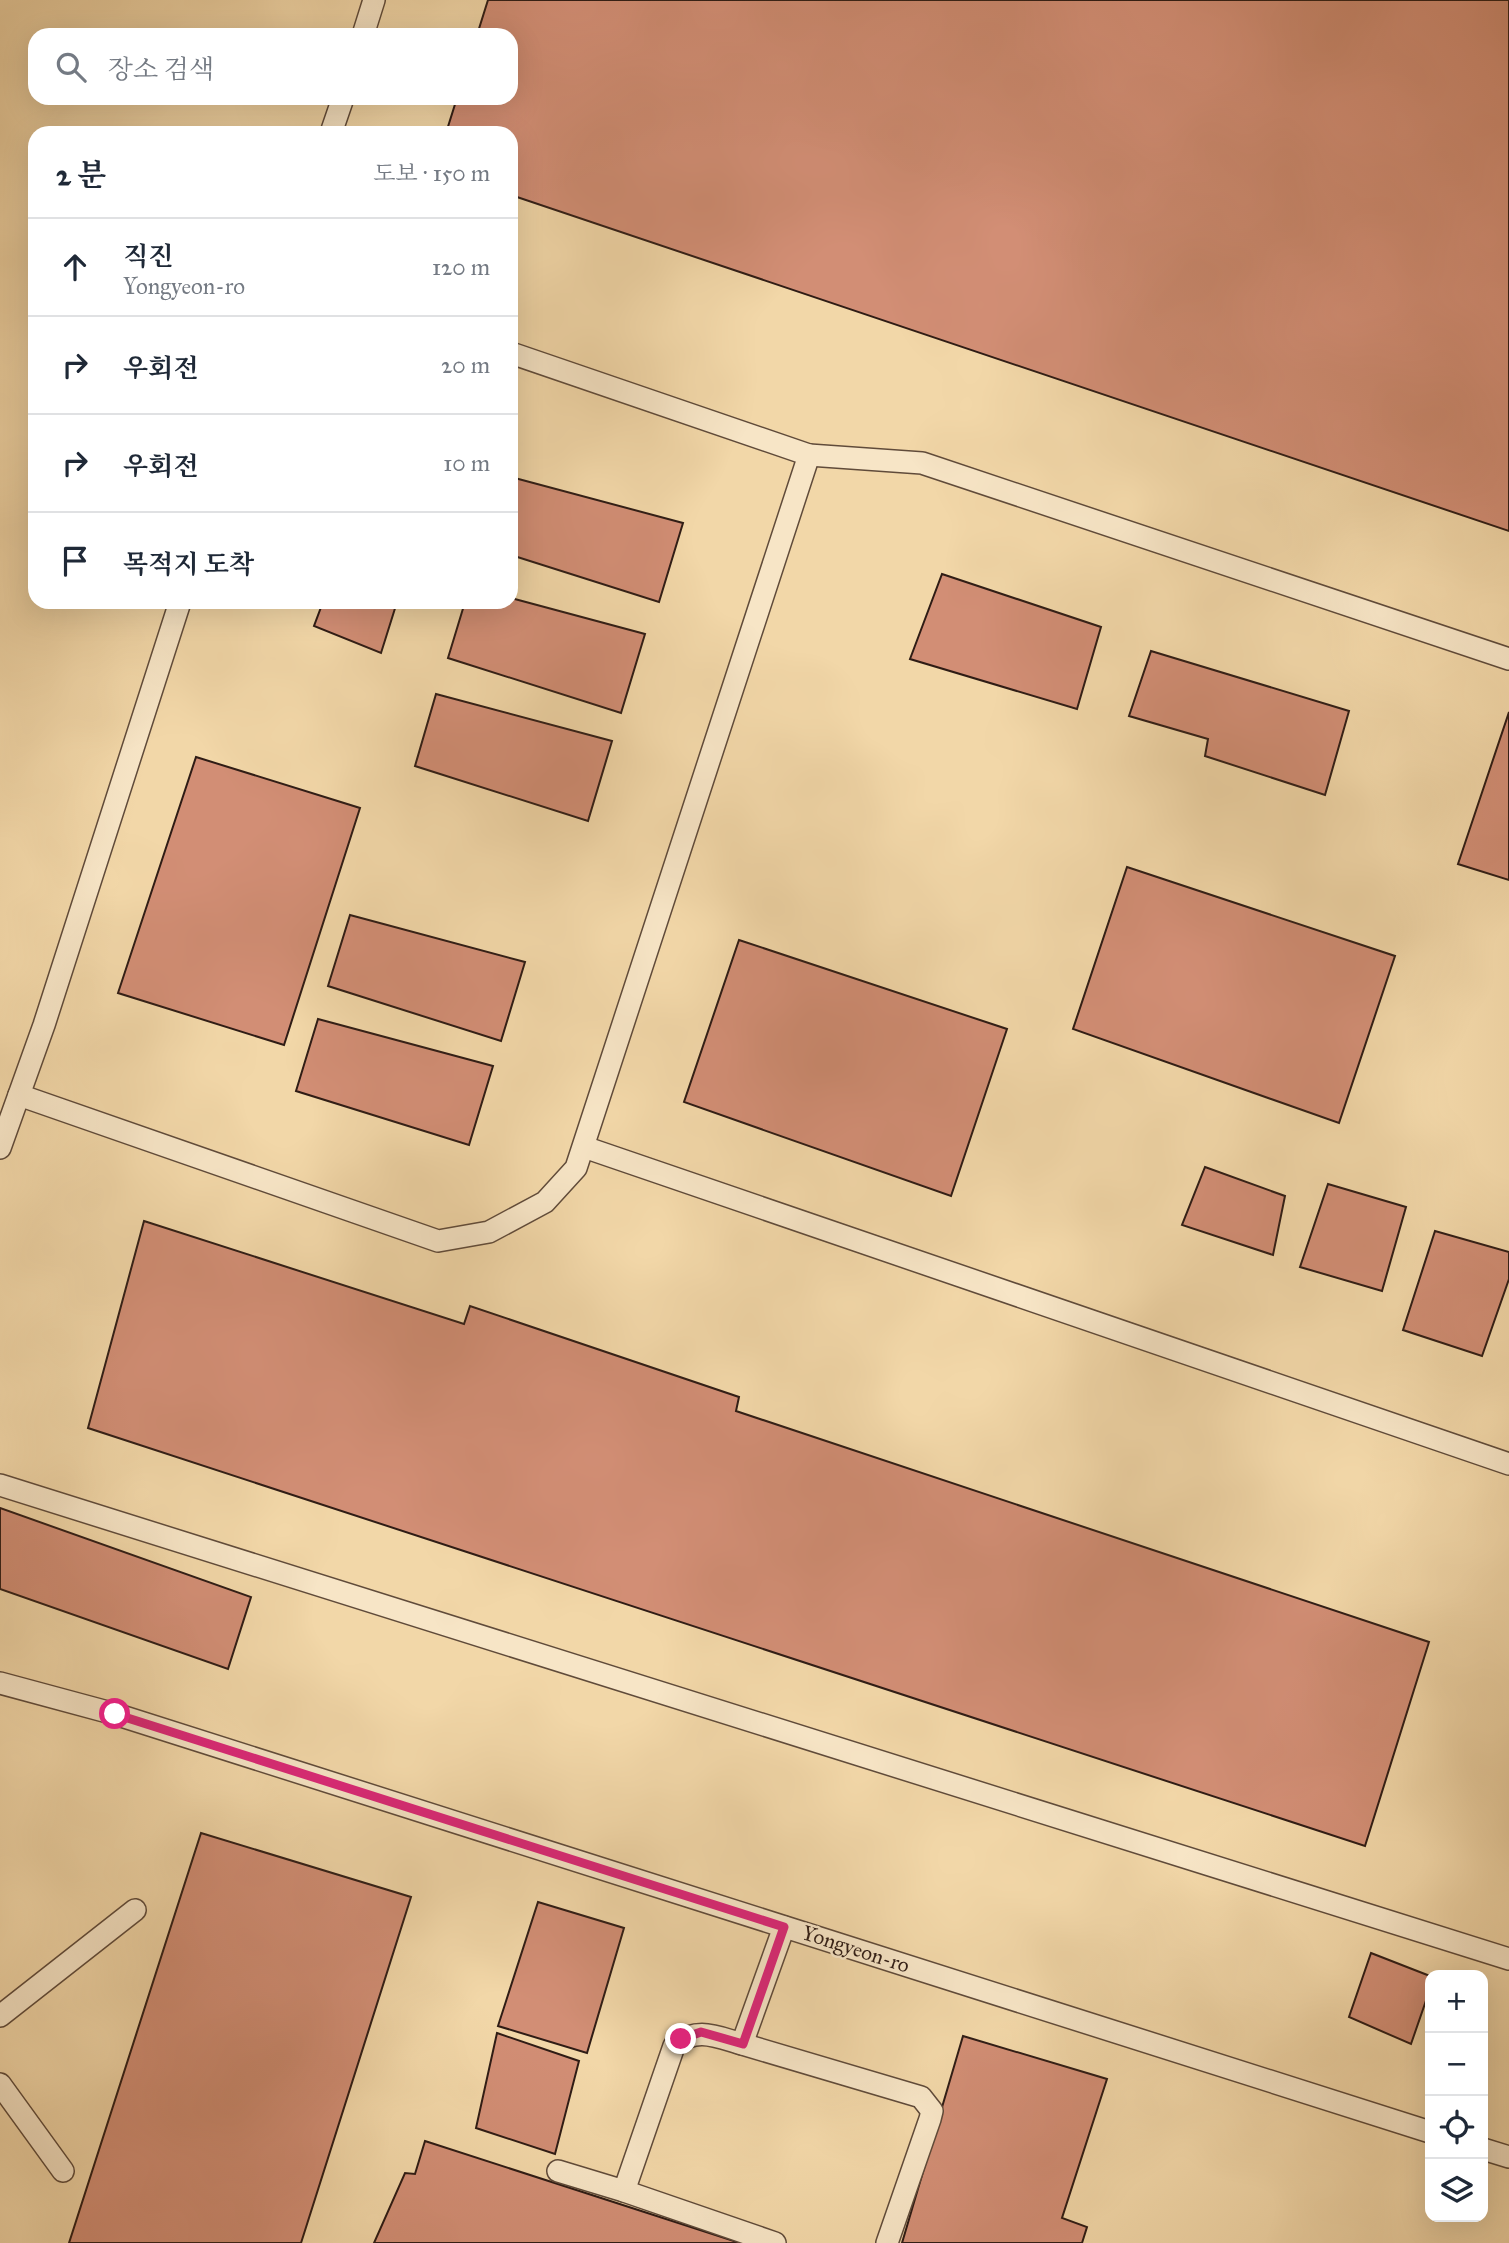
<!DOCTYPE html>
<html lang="ko">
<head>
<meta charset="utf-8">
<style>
	:root { --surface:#fff; --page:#f6f6f7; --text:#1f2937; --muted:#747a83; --line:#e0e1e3 }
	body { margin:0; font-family:"IM FELL Great Primer","Noto Serif KR",serif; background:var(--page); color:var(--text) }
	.controls { position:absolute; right:21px; bottom:21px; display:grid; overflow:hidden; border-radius:14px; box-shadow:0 7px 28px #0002 }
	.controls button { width:63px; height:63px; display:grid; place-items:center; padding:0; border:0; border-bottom:2px solid var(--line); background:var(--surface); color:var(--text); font:35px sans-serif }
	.stop { position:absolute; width:21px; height:21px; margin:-16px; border:5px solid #db2777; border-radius:50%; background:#fff }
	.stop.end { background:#db2777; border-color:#fff; box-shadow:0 2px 7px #0008 }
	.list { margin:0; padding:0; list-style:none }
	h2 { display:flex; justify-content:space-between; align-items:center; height:91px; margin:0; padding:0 28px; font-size:30px }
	h2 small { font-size:23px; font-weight:400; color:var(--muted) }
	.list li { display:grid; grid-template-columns:46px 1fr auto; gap:21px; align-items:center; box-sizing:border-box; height:98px; padding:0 28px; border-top:2px solid var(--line) }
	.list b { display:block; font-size:26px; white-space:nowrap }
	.list p { margin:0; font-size:23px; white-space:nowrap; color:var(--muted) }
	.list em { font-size:23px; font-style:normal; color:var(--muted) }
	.icon { flex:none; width:38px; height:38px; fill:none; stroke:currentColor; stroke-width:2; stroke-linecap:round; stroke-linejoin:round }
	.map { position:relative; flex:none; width:1509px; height:2243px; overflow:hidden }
	.search { position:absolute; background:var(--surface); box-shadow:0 7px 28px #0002; left:28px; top:28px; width:490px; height:77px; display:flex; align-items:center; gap:18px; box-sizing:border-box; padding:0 24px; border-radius:21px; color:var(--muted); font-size:26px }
	.panel { position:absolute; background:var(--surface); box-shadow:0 7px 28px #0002; left:28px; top:126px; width:490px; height:483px; border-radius:21px }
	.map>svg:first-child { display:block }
	.building { fill:#d28e75; stroke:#2f1c15; stroke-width:2 }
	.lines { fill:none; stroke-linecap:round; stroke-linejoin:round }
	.service-casing { stroke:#604b3a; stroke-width:24 }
	.service { stroke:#f7e5c6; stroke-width:21 }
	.route { stroke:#db2777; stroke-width:9 }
	.labels { text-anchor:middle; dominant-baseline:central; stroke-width:5; stroke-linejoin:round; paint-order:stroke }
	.street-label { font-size:21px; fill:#2f1c15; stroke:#f7e5c6 }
</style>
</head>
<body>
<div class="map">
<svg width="1509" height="2243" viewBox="0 0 1509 2243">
	<rect width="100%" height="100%" fill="#f2d7a8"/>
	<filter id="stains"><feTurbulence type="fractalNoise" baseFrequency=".00286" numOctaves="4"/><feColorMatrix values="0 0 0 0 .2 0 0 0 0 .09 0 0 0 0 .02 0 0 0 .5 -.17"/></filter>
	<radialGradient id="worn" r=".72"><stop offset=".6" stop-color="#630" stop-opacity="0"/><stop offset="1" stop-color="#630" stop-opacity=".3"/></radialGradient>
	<g class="building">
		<polygon points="488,0 1509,0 1509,531 511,195 511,133 446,133 457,98 511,98 511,35 477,35"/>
		<polygon points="511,477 683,523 659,602 511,555"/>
		<polygon points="942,574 1101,627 1077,709 910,659"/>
		<polygon points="511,598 645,634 621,713 448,658 465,602 511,602"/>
		<polygon points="323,602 397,602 381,653 314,626"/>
		<polygon points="1151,651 1349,711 1325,795 1205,756 1208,739 1129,716"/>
		<polygon points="436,694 612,741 588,821 415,766"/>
		<polygon points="1509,712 1509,880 1458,864"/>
		<polygon points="196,757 360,808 284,1045 118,993"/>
		<polygon points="1127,867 1395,956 1339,1123 1073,1029"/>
		<polygon points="350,915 525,962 501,1041 328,986"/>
		<polygon points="739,940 1007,1029 951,1196 684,1102"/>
		<polygon points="318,1019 493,1066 469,1145 296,1091"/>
		<polygon points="1205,1167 1285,1196 1273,1255 1182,1225"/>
		<polygon points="1328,1184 1406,1207 1382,1291 1300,1267"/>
		<polygon points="144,1221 464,1324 470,1306 739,1397 736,1411 1429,1642 1365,1846 88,1428"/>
		<polygon points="1435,1231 1509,1252 1509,1279 1482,1356 1403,1330"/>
		<polygon points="0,1508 251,1597 228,1669 0,1589"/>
		<polygon points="201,1833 411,1897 301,2243 69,2243"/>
		<polygon points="538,1902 624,1928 587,2053 498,2026"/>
		<polygon points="1371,1953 1430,1976 1430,1989 1411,2044 1349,2017"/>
		<polygon points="497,2033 579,2061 555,2154 476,2128"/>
		<polygon points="963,2036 1107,2079 1062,2218 1087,2227 1082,2243 902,2243"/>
		<polygon points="425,2141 740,2243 374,2243 405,2173 415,2174"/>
	</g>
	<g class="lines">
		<defs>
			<g id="service">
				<polyline points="363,35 374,0"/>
				<polyline points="331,133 343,98"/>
				<polyline points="809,455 922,463 1509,659"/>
				<polyline points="19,1095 438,1241 489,1232 545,1202 576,1168 809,455 511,353"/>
				<polyline points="584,1147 1509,1464"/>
				<polyline points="0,1148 44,1025 180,602"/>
				<polyline points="0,1485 1509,1959"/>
				<polyline points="0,1683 115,1714 1430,2132"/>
				<polyline points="0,2016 135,1910"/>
				<polyline points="742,2044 921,2097 932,2111 930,2119 887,2243"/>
				<polyline points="0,2084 63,2171"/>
				<polyline points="1483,2149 1509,2157"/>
				<path d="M 558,2171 L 624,2191 L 674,2046 C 696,2026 717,2037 742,2044 L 784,1927"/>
				<polyline points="624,2191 775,2243"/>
			</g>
		</defs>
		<use href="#service" class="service-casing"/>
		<use href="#service" class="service"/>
	</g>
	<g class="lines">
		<polyline class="route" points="115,1714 784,1927 743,2044 701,2032 681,2039"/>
	</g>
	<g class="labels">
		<g class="street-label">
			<text transform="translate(856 1949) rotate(18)">Yongyeon-ro</text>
		</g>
	</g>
	<rect width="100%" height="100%" filter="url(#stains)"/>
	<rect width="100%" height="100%" fill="url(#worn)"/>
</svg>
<div class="controls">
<button>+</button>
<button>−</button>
<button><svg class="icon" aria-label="locate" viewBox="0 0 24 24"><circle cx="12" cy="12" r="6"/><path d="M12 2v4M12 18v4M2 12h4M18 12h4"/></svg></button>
<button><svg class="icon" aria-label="layers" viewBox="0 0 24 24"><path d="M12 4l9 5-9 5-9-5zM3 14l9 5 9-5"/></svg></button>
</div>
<div class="stop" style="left:115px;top:1714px"></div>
<div class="stop end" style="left:681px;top:2039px"></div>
<div class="search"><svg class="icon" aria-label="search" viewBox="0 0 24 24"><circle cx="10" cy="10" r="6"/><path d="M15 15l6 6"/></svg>장소 검색</div>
<section class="panel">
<h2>2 분<small>도보 · 150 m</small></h2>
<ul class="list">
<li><svg class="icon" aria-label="ahead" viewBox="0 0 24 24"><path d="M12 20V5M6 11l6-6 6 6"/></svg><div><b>직진</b><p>Yongyeon-ro</p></div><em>120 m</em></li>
<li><svg class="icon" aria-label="right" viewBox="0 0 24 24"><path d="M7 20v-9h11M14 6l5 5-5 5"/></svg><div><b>우회전</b></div><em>20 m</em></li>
<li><svg class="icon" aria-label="right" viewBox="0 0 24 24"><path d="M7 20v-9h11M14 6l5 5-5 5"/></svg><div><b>우회전</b></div><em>10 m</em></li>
<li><svg class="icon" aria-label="arrive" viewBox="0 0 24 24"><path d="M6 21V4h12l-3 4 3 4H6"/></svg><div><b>목적지 도착</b></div></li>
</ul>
</section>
</div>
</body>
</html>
